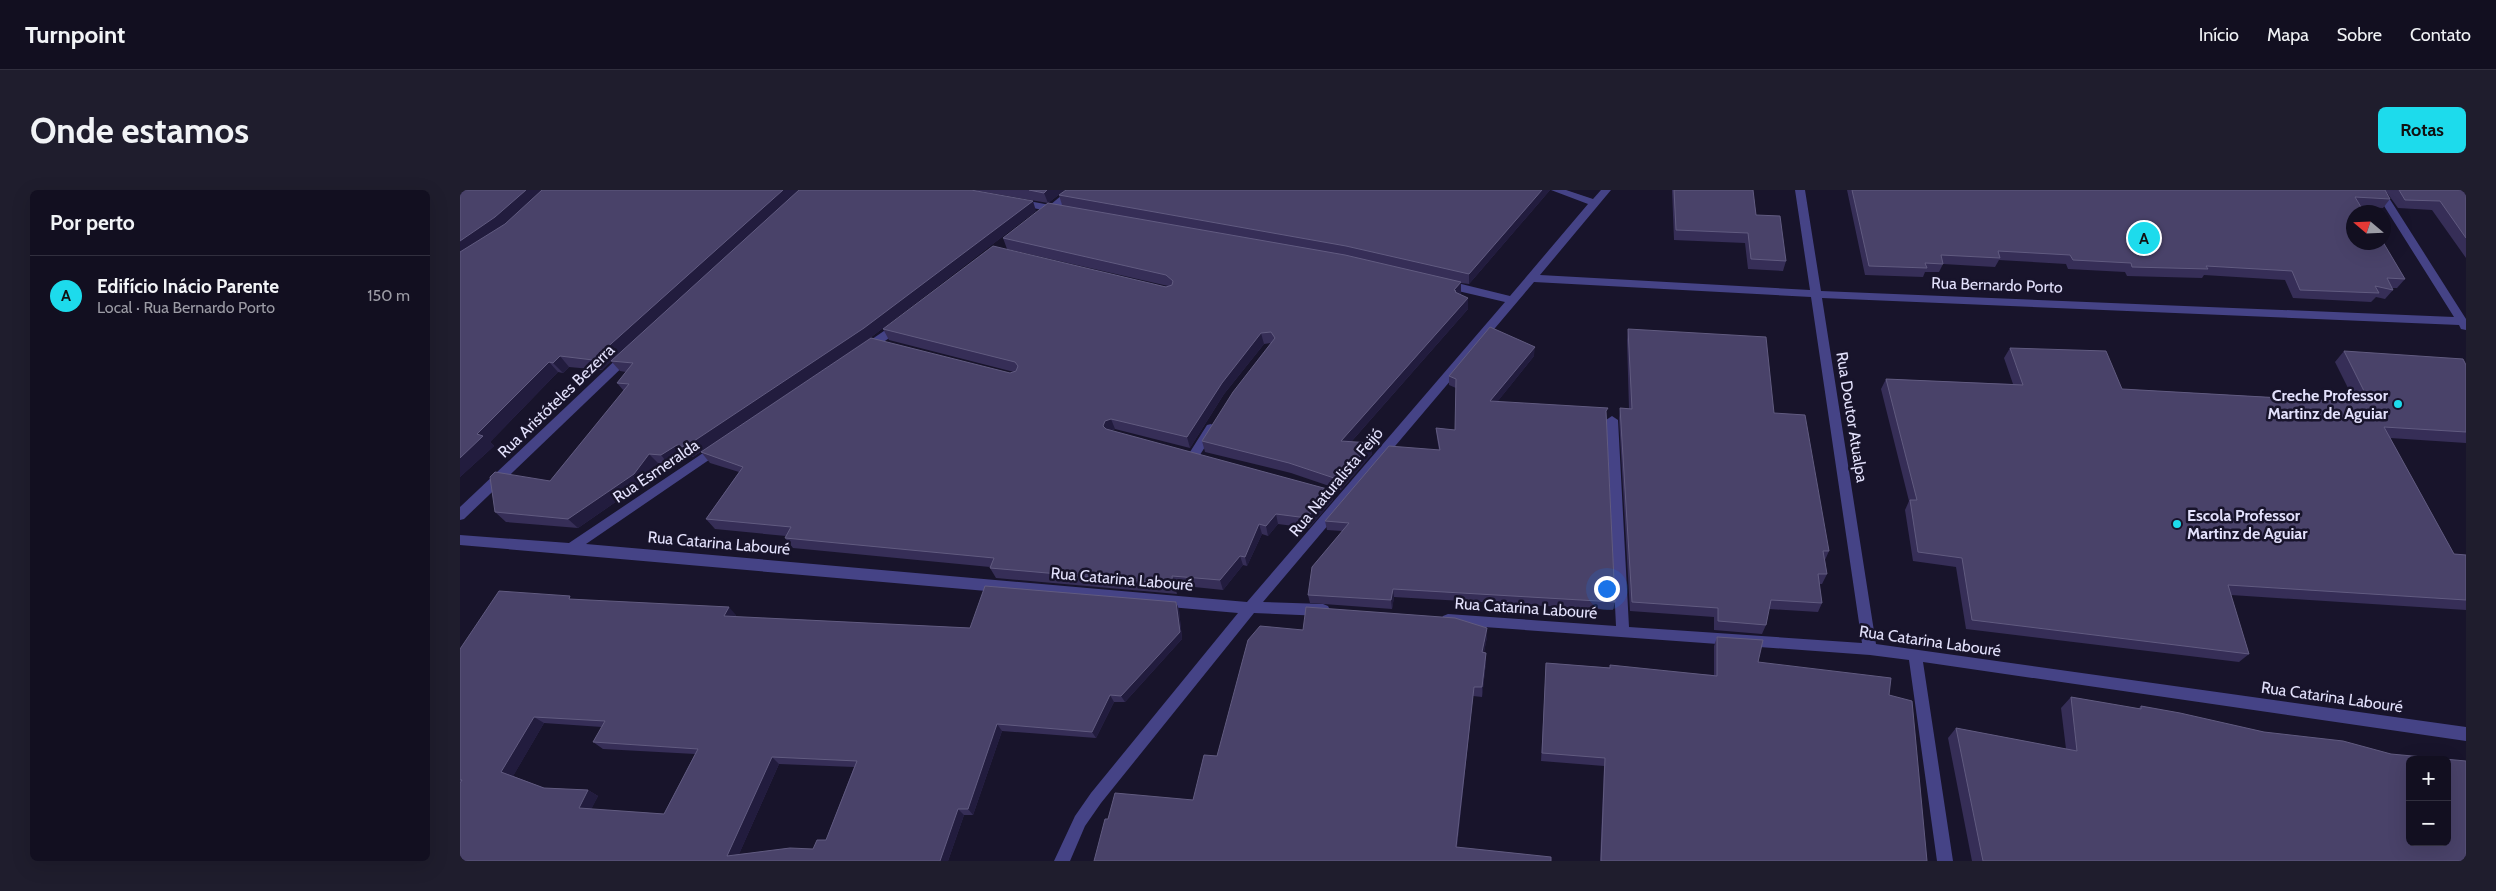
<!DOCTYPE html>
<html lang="pt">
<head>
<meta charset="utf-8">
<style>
	:root { --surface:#120f20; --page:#1f1d2d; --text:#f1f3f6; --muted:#9c9ca5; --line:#312f3e; --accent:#1ddbec }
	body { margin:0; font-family:Cabin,sans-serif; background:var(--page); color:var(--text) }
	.controls { position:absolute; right:15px; bottom:15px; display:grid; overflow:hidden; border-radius:8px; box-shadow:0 5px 20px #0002 }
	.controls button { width:45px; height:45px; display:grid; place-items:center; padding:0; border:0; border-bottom:1px solid var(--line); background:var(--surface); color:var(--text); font:25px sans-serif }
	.compass { position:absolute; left:1886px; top:15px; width:45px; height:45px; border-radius:50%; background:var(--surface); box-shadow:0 5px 20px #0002; rotate:289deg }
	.you { position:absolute; left:1146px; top:398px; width:18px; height:18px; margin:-12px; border:4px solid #fff; border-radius:50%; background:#1a73e8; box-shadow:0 0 0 8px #1a73e833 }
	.badge { display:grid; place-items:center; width:32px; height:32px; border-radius:50%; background:var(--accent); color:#111; font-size:16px; font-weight:700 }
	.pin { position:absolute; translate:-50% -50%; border:2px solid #fff; box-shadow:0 1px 5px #0006 }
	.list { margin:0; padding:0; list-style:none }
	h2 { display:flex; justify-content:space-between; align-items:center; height:65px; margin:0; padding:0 20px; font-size:21px }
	h2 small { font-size:16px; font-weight:400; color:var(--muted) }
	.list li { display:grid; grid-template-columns:32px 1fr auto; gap:15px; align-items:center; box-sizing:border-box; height:80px; padding:0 20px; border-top:1px solid var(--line) }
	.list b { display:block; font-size:19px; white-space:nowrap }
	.list p { margin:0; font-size:16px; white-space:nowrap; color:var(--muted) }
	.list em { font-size:16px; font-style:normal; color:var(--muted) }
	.map { position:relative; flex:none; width:2006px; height:671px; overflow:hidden; border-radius:8px }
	header { display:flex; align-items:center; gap:30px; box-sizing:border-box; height:70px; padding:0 25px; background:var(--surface); border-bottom:1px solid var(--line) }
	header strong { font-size:24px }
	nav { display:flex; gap:28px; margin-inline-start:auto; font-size:18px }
	.intro { display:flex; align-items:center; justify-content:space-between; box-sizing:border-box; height:120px; padding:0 30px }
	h1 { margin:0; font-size:35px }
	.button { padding:12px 22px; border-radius:8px; background:var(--accent); color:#111; font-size:18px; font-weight:700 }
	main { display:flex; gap:30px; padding:0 30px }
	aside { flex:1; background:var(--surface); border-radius:8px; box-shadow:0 5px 20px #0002 }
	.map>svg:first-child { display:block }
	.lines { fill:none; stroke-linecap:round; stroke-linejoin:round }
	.minor { fill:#454386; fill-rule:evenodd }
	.wall { fill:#362e57; fill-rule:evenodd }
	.shaded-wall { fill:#221c3e }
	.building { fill:#494269; stroke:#615b80; fill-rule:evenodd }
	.poi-dot { fill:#1ddbec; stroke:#18142b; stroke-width:2 }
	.labels { text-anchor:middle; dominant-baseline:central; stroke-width:5; stroke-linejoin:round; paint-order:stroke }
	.street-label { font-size:16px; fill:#e3e1fc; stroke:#18142b }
	.poi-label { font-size:16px; font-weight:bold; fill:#e3e1fc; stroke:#18142b; text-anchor:end }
</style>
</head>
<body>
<header>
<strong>Turnpoint</strong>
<nav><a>Início</a><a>Mapa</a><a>Sobre</a><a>Contato</a></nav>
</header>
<div class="intro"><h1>Onde estamos</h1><a class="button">Rotas</a></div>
<main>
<aside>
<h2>Por perto<small></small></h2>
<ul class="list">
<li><span class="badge">A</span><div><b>Edifício Inácio Parente</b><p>Local · Rua Bernardo Porto</p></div><em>150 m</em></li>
</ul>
</aside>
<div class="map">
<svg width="2006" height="671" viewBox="0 0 2006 671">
	<rect width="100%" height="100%" fill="#18142b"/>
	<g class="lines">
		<g class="minor">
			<polygon points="608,0 619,0 600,17 602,19 601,21 594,22 583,28 578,25 583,20 558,15 553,12 558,9 590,15"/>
			<polygon points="1091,0 1106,0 1133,9 1141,0 1151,0 1080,85 1350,100 1335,0 1345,0 1361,101 1994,127 1914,0 1924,0 2006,129 2006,140 2001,139 1999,135 1362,108 1416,454 2006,537 2006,551 1463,472 1493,671 1477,671 1449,470 1410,465 983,434 981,430 983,426 988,424 1156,436 1146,230 1152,226 1158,230 1169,437 1402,453 1351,107 1074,92 803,412 863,414 868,416 870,420 868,424 863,426 794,423 641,613 625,636 610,671 594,671 615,626 631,603 778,423 0,355 0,345 109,353 258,253 264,258 262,261 126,354 787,412 1045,112 981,97 981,91 985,90 1050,106 1128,14"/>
			<polygon points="440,130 445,134 444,137 410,162 402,162 400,159 402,156"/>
			<polygon points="168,161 174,165 172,168 4,329 0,330 0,317 164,162"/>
			<polygon points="751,234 757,238 755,241 738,268 730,268 728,265 730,262 747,235"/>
		</g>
	</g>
	<g class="wall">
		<polygon points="0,0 576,21 410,148 233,267 225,264 209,275 198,273 183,293 118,338 46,332 35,322 90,291 164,201 157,193 166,182 160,181 151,171 142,180 109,177 103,183 98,182 30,252 34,256 0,287"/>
		<polygon points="513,0 605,0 588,13"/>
		<polygon points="1090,0 1009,94 1001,93 1001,103 1000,104 1008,119 891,252 911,253 912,264 881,300 831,283 745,262 742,251 811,153 804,154 764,204 730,258 655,239 651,241 871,300 873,310 849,338 818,334 808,346 802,344 787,376 783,375 763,400 715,395 717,404 536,388 530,378 530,377 333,358 325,348 326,346 255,339 246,329 279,282 250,273 241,262 554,182 429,150 423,139 708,96 547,59 543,48 602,15 599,5"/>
		<polygon points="1212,0 1293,0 1296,25 1326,71 1323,81 1288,79 1285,53 1214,50"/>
		<polygon points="1387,0 1925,0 1930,9 1923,18 1901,17 1945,89 1937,98 1932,98 1933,100 1925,109 1916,107 1911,112 1833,108 1825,90 1744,85 1742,88 1667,86 1665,82 1608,79 1606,74 1539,70 1535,77 1483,74 1479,82 1465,82 1463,87 1405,85"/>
		<polygon points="1925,0 2006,0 2006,68 1972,20 1938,18"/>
		<polygon points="1168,139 1314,223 1369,361 1365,370 1367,384 1362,394 1359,394 1362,413 1358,422 1309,419 1306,435 1302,444 1254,440 1254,427 1170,421 1159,228 1160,218 1169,219 1167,150"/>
		<polygon points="1550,158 1662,199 1895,212 1875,172 1884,161 2006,175 2006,253 1930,248 1994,364 2006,365 2006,420 1771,405 1789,464 1779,472 1506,439 1496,377 1453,371 1445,320 1449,311 1421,199 1426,189 1553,194 1544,168"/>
		<polygon points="1074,166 1037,212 1146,228 1155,412 1153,420 934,407 932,419 850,413 848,405 882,341 867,340 865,331 979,260 977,248 976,238 995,240 996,198 989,195 989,186"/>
		<path d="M 115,409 L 276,425 L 275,427 L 510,438 L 716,412 L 719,420 L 722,449 L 665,512 L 654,512 L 636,548 L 542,541 L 513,625 L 504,625 L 488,671 L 0,671 L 0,459 ZM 84,533 L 142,537 L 133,552 L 143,559 L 235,564 L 204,624 L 131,619 L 138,606 L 128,600 L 84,598 L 53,586 ZM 319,574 L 394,577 L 366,650 L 353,659 L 279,664 Z"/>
		<polygon points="843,440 1027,447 1024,462 1026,472 1022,507 1013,506 997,657 648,629 733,610 757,566"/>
		<polygon points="1257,447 1298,472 1429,505 1467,671 1140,671 1144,576 1081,571 1086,473 1254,485 1254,456"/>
		<polygon points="1611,507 1678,519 1681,516 1804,542 1931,564 2006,671 1512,671 1488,548 1496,538 1606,559 1601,518"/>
	</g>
	<g class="shaded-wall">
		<polygon points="66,0 86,0 44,38 0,68 0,51"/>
		<polygon points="323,0 341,0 142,180 133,170"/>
		<polygon points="587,0 605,0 588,13 584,3"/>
		<polygon points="1082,0 1090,0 1009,94 1009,84"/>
		<polygon points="573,11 576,21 410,148 233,267 225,257"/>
		<polygon points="1001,92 1001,103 996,108 994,100"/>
		<polygon points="1008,108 1008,119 883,261 881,251"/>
		<polygon points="801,143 804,154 764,204 730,258 727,247 762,193"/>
		<polygon points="1075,157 1074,166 1030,221 1030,211"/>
		<polygon points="100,166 109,177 103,183 93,173"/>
		<polygon points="89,172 98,182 30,252 34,256 0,287 0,268 17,244"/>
		<polygon points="651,229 655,239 649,241 647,246 643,236 645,231"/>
		<polygon points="911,253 912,264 881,300 880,290"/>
		<polygon points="217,255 225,264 209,275 201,265"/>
		<polygon points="189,264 198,273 183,293 118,338 108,329"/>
		<polygon points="871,300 873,310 849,338 847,328"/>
		<polygon points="816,324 818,334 808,346 806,336"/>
		<polygon points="799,334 802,344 787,376 785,367"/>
		<polygon points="780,366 783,375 763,400 760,390"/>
		<polygon points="712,386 715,395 717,404 713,394"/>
		<polygon points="933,399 934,407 932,419 931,410"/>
		<polygon points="716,412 719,420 722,449 665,512 661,506"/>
		<polygon points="269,417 276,425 272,433 264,426"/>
		<polygon points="1027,438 1027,447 1022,472 1022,462"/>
		<polygon points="1026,463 1026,472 1022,507 1022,497"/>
		<polygon points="1014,497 1013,506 996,665 996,657"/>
		<polygon points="650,505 654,512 636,548 632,542"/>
		<polygon points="74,527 84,533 52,588 41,582"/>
		<polygon points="537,534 542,541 513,625 508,619"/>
		<polygon points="312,567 319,574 276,671 267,666"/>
		<polygon points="128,600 138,606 129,624 119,618"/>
		<polygon points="498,619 504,625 488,671 480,671"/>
	</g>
	<g class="building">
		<polygon points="0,0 66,0 35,27 0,51"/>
		<polygon points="82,0 323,0 133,170 100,166 93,173 89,172 17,244 23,246 0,268 0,62 45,34"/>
		<polygon points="339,0 511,0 573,11 404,138 225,257 217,255 201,265 189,264 174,284 108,329 35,322 30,287 35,282 90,291 169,194 157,193 173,173 151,171"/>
		<polygon points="569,0 587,0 584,3"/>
		<polygon points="606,0 1082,0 1009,84 886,56 599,5"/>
		<polygon points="1214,0 1293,0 1296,25 1320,26 1326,71 1291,69 1288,43 1216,40"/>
		<polygon points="1392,0 1925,0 1930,9 1895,7 1904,22 1894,22 1894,52 1923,52 1945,89 1927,88 1933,100 1915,96 1919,103 1840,100 1832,81 1746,76 1748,79 1672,77 1671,73 1613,70 1610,65 1538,61 1540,68 1481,65 1483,74 1465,73 1467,78 1409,76"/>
		<polygon points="1939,0 2006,0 2006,48 1980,11 1945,10"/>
		<polygon points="588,13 885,65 1001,92 994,100 996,101 995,102 1008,108 881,251 911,253 880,290 829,273 742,251 773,202 815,148 811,142 801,143 762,193 727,247 651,229 645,231 643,236 646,239 871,300 847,328 816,324 806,336 799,334 785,367 780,366 760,390 712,386 713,394 530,378 534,368 325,348 331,337 246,329 283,277 241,262 411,148 550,183 556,181 558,176 555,172 423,139 533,56 706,97 712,95 713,91 706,85 543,48"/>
		<polygon points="1030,137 1075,157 1030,211 1148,218 1146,221 1155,412 933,399 931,410 848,405 852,377 889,333 865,331 929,256 980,260 976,238 995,240 996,189 989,186"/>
		<polygon points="1168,139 1306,147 1314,223 1345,225 1369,361 1363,361 1367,384 1358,384 1362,413 1311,410 1306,435 1258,431 1258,418 1172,412 1160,218 1172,219"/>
		<polygon points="1550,158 1646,161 1662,199 1910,213 1884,161 2003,169 2006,175 2006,242 1924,237 1994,364 2006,365 2006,410 1768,395 1789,464 1512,430 1502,368 1458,362 1450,310 1457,310 1426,189 1563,195"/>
		<path d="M 525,396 L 716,412 L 720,442 L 661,506 L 650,505 L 632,542 L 537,534 L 508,619 L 498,619 L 480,671 L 0,671 L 0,593 L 2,590 L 0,590 L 0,459 L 39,401 L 110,406 L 109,409 L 269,417 L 264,426 L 510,438 ZM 74,527 L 145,531 L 133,552 L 238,559 L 204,624 L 119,618 L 128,600 L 84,598 L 41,582 ZM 312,567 L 397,571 L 366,650 L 357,650 L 353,659 L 330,658 L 267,666 Z"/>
		<polygon points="846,417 995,428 1027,438 1022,462 1026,463 1022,497 1014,497 996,657 1091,667 1091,671 634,671 645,629 648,629 655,603 733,610 744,565 757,566 788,450 800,436 843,440"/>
		<polygon points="1257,447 1303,450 1298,472 1431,488 1429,505 1452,511 1467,671 1141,671 1145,568 1082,563 1086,473 1150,478 1150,475 1257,486"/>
		<path d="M 1611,507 L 1681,519 L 1681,516 L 1720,523 L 1804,542 L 1883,551 L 1931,564 L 2006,571 L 2006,671 L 1523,671 L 1496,538 L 1617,561 ZM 1950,570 L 1987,570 L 1987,652 L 1950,652 Z"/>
	</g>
	<g class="poi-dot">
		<circle cx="1938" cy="214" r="5"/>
		<circle cx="1717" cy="334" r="5"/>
	</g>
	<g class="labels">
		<g class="street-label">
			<text transform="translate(1537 95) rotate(2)">Rua Bernardo Porto</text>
			<text transform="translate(96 211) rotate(-44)">Rua Aristóteles Bezerra</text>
			<text transform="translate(1392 227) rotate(81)">Rua Doutor Atualpa</text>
			<text transform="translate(196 281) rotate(-34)">Rua Esmeralda</text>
			<text transform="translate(876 292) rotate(-50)">Rua Naturalista Feijó</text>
			<text transform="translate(259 353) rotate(5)">Rua Catarina Labouré</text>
			<text transform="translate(662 389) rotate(5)">Rua Catarina Labouré</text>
			<text transform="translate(1066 418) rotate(4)">Rua Catarina Labouré</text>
			<text transform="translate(1470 451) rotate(8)">Rua Catarina Labouré</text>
			<text transform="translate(1872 507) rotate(8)">Rua Catarina Labouré</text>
		</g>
		<g class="poi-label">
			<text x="1928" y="205">Creche Professor<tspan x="1928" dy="18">Martinz de Aguiar</tspan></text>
			<text x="1727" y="325" text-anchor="start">Escola Professor<tspan x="1727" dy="18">Martinz de Aguiar</tspan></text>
		</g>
	</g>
</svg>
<div class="controls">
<button>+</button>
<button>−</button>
</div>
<svg class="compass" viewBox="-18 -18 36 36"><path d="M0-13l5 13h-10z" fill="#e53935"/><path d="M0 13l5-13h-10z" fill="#9c9ca5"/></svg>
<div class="you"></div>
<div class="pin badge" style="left:1684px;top:48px">A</div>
</div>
</main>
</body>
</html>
